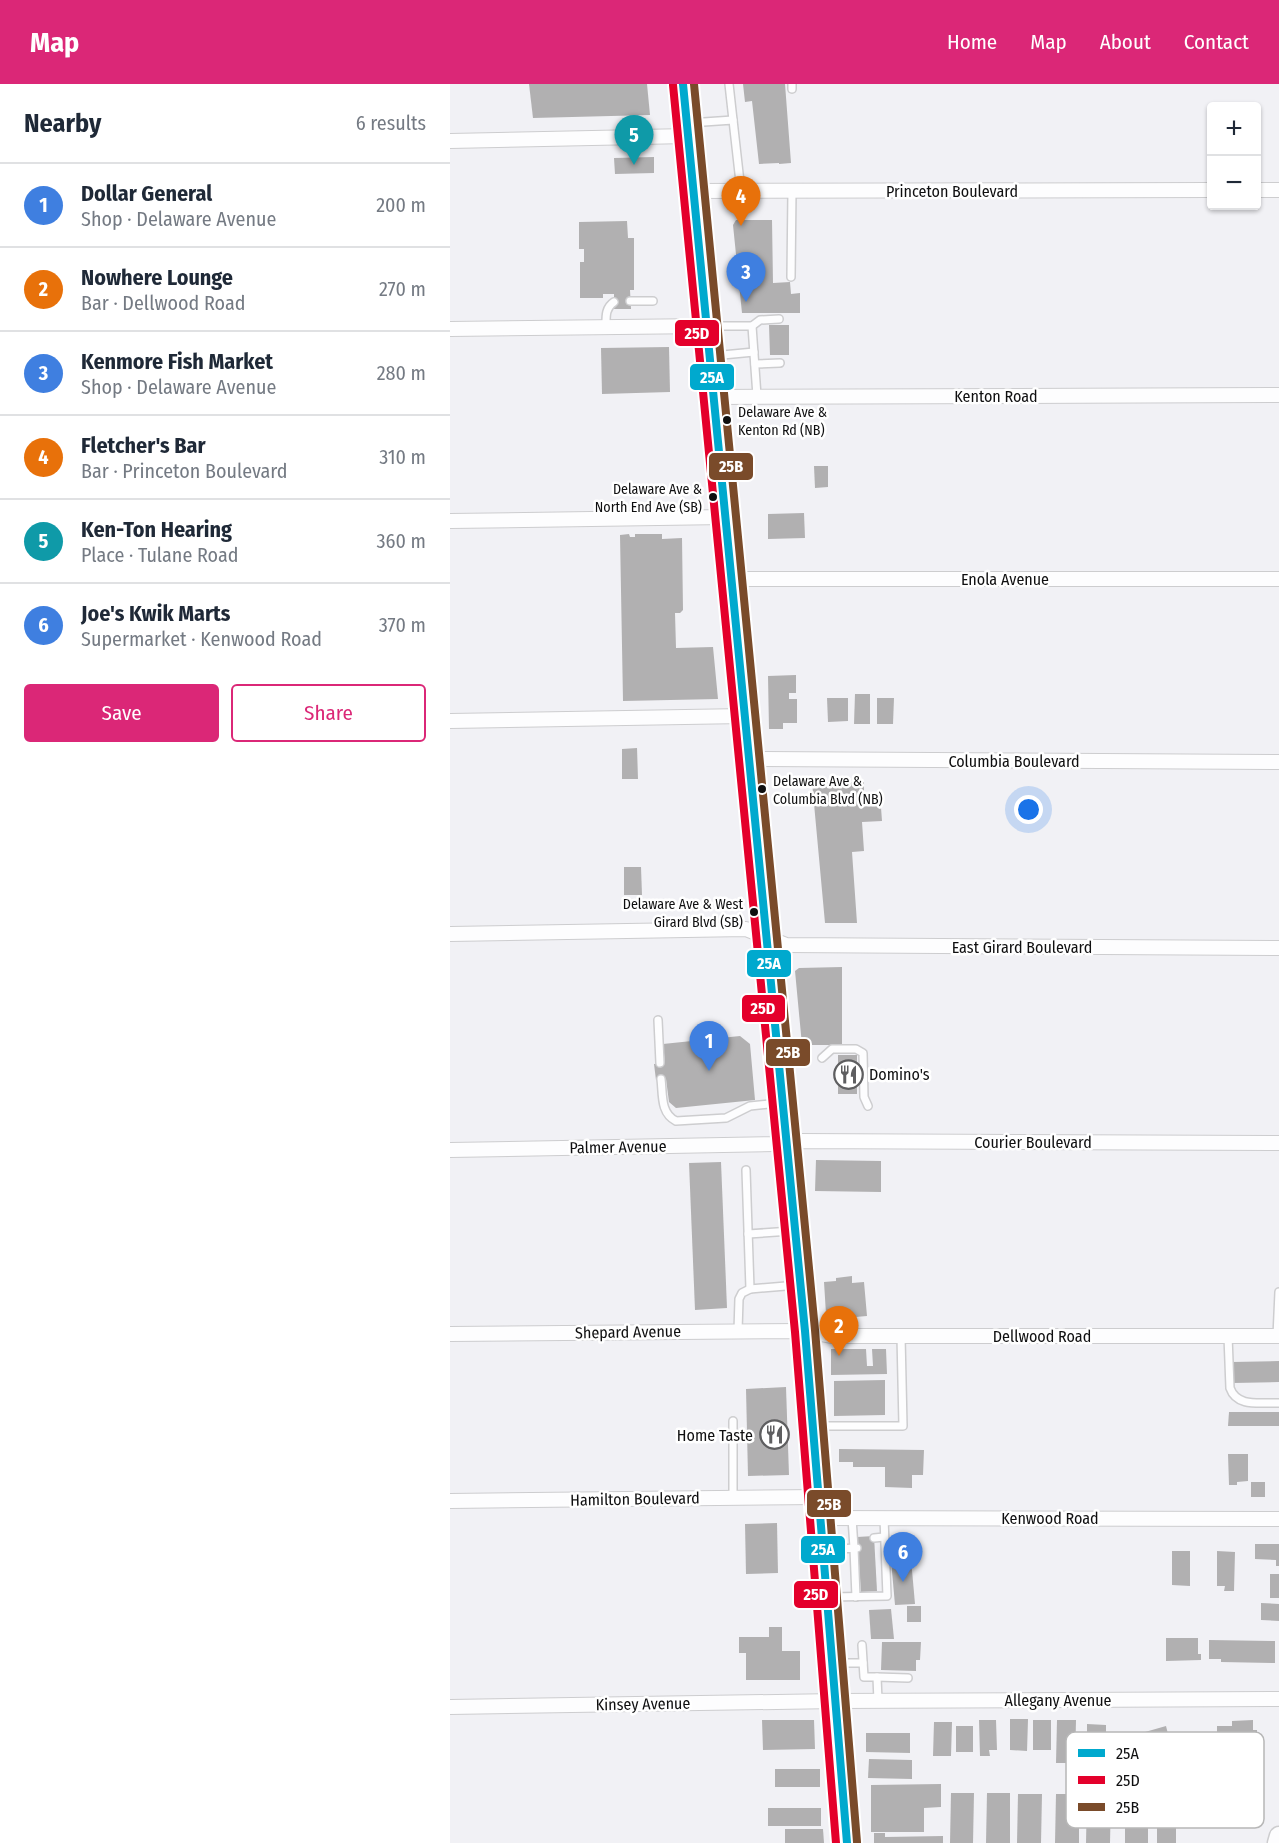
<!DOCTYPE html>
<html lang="en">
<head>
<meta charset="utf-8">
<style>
	:root { --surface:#fff; --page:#f6f6f7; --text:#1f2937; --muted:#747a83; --line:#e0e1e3; --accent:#db2777 }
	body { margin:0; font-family:"Fira Sans Condensed",sans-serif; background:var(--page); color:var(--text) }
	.controls { position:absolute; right:18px; top:18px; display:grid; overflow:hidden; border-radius:6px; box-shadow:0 2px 4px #0004 }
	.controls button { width:54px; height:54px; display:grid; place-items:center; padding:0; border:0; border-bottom:2px solid var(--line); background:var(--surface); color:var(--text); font:30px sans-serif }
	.you { position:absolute; left:579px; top:726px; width:21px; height:21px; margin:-15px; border:4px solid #fff; border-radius:50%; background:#1a73e8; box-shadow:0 0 0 9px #1a73e833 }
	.badge { display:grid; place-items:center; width:39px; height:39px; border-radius:50%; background:var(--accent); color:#fff; font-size:20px; font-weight:700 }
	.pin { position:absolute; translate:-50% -50px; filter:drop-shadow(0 2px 3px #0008) }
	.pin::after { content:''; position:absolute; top:32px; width:21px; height:18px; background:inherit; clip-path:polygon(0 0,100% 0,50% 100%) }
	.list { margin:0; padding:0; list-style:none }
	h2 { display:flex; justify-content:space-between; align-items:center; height:78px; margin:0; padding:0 24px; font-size:26px }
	h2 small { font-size:20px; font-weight:400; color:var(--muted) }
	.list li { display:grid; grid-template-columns:39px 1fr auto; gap:18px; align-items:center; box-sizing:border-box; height:84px; padding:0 24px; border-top:2px solid var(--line) }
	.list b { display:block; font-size:22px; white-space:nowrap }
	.list p { margin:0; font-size:20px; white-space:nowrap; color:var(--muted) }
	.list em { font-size:20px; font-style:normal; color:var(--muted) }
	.actions { display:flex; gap:12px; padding:18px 24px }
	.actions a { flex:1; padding:14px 0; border:2px solid var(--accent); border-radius:6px; text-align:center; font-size:21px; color:var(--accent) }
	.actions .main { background:var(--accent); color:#fff }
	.map { position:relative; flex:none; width:829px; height:1759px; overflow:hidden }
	header { display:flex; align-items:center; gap:36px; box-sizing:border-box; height:84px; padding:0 30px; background:var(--accent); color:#fff }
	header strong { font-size:28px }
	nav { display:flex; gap:33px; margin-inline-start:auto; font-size:21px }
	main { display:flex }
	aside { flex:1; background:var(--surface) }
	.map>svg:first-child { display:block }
	.building { fill:#b1b0b1 }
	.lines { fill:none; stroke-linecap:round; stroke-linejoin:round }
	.service-casing { stroke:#cdcdcf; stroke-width:10 }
	.minor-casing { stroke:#cdcdcf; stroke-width:16 }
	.tertiary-casing { stroke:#cdcdcf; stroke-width:21 }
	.primary-casing { stroke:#cfcfd0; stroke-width:26 }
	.service { stroke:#fdfdfe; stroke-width:7 }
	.minor { stroke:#fdfdfe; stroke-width:14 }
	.tertiary { stroke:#fdfdfe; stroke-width:18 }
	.primary { stroke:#f4eaeb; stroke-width:22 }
	.bus-1-casing { stroke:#fff; stroke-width:12 }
	.bus-2-casing { stroke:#fff; stroke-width:12 }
	.bus-3-casing { stroke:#fff; stroke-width:12 }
	.bus-1 { stroke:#00a9ce; stroke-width:8 }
	.bus-2 { stroke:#e4002b; stroke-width:8 }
	.bus-3 { stroke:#7a4b2a; stroke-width:8 }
	.bus-dot { fill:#0f0f10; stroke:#fff; stroke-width:2 }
	.labels { text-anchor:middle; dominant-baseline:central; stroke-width:5; stroke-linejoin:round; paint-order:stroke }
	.bus-label { font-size:14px; fill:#0f0f10; stroke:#fff; text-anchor:start }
	.street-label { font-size:16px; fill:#0f0f10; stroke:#fff }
	.poi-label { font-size:16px; fill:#0f0f10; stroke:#fff; text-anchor:start }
	.key { fill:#fff; stroke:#b7b7b7; stroke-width:1.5 }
	.key-label { font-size:16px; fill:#0f0f10 }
	.line-badge { stroke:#fff; stroke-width:2 }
	.badge-label { font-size:16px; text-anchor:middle; font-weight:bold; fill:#fff }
</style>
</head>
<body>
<header>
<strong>Map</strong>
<nav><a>Home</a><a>Map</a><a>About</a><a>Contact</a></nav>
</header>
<main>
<aside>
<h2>Nearby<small>6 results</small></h2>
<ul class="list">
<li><span class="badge" style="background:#3f7fe0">1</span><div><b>Dollar General</b><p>Shop · Delaware Avenue</p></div><em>200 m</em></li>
<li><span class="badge" style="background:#e8710a">2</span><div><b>Nowhere Lounge</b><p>Bar · Dellwood Road</p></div><em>270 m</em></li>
<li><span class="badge" style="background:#3f7fe0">3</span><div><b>Kenmore Fish Market</b><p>Shop · Delaware Avenue</p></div><em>280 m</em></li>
<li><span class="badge" style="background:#e8710a">4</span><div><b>Fletcher's Bar</b><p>Bar · Princeton Boulevard</p></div><em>310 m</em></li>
<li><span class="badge" style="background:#0f9aa8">5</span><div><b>Ken-Ton Hearing</b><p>Place · Tulane Road</p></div><em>360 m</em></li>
<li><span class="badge" style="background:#3f7fe0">6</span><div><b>Joe's Kwik Marts</b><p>Supermarket · Kenwood Road</p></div><em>370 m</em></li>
</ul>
<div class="actions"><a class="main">Save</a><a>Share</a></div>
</aside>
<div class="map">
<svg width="829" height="1759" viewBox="0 0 829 1759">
	<rect width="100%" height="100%" fill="#f1f1f5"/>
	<g class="building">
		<polygon points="79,0 197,0 200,31 83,34"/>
		<polygon points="293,0 335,0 341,79 329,80 329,79 309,80 302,17 295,18"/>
		<polygon points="204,73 204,89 165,90 164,74"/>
		<polygon points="286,136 322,136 323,199 340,198 341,210 350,209 350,229 292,229 283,141"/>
		<polygon points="177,137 178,154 184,154 184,206 180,206 181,225 164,225 164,210 153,210 153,214 130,214 130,178 134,178 134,165 129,165 129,138"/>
		<polygon points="319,241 339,241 339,271 320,271"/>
		<polygon points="219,263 220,308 152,310 151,264"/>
		<polygon points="364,382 378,382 378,403 365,404"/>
		<polygon points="354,429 355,454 318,455 318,430"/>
		<polygon points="179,450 180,453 185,453 185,450 212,450 212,455 232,454 233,526 230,529 225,529 226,564 263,563 268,615 173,617 170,451"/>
		<polygon points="346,591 346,609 339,609 339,615 347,615 347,639 333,639 333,645 319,645 318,592"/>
		<polygon points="405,610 420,610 420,640 404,640"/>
		<polygon points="377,614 398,614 398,637 378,638"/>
		<polygon points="427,614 444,614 443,640 427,640"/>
		<polygon points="187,664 188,695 172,695 172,665"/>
		<polygon points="362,698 414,698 414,711 430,710 432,737 412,738 414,767 402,768 407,839 375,839"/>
		<polygon points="174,783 191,783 192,811 174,811"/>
		<polygon points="392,883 392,961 352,961 345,887 349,884"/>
		<polygon points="290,952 300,960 305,1016 226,1024 219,1018 216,995 206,996 204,980 215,979 213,960"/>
		<rect x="388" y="971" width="19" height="39"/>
		<polygon points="366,1076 431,1077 431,1108 365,1107"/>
		<polygon points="271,1078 277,1224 245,1226 239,1079"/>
		<polygon points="402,1192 402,1199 414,1198 417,1232 394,1234 394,1228 376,1230 374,1198 386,1197 386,1194"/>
		<polygon points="381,1265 416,1265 417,1282 423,1282 422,1265 436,1265 437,1290 381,1291"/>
		<polygon points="829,1277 829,1298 783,1299 782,1278"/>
		<polygon points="435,1296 435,1331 384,1332 384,1297"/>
		<polygon points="336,1303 339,1391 298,1392 296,1305"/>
		<polygon points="779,1328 829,1328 829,1342 778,1342"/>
		<polygon points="389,1365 474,1366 473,1391 462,1391 462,1404 435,1403 435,1383 403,1383 403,1378 389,1378"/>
		<polygon points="778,1370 798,1370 798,1397 787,1398 787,1401 779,1401"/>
		<rect x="801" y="1398" width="14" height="15"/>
		<polygon points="327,1439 328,1489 296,1490 295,1440"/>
		<polygon points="424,1452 427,1507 411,1508 407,1453"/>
		<polygon points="805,1460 829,1460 829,1482 826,1482 826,1476 805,1475"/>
		<polygon points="722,1467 740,1467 740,1502 722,1501"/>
		<polygon points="767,1467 785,1468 784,1507 774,1507 775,1502 767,1502"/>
		<polygon points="461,1475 465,1520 445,1521 441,1476"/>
		<rect x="820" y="1490" width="9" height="24"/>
		<polygon points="811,1519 829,1520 829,1537 811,1536"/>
		<rect x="457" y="1522" width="14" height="16"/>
		<polygon points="441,1525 444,1555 421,1555 419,1526"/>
		<polygon points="319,1543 332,1543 332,1567 350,1567 350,1596 296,1596 296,1569 289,1569 289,1553 319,1553"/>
		<polygon points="716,1554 748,1554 748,1570 751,1570 751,1576 716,1577"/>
		<polygon points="759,1556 825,1557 825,1579 771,1578 771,1575 759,1575"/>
		<polygon points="432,1558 471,1558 470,1576 466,1576 466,1587 431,1586"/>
		<polygon points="560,1635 578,1635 577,1667 560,1666"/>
		<polygon points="312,1636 364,1636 365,1665 313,1666"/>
		<polygon points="529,1636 546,1636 547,1666 539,1666 540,1672 530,1672"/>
		<rect x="583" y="1636" width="18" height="30"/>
		<polygon points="607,1636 626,1636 625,1679 606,1679"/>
		<polygon points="803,1636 803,1646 807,1646 807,1663 782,1663 782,1655 767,1656 767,1642 782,1642 782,1637"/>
		<polygon points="484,1638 502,1638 501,1672 483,1672"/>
		<polygon points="637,1640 656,1641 656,1678 637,1678"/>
		<rect x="506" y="1642" width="17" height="26"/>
		<polygon points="716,1642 722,1666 714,1669 717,1678 704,1681 695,1648"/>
		<polygon points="416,1649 460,1649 460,1669 416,1668"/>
		<polygon points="419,1675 462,1676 462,1695 418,1694"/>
		<rect x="325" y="1685" width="45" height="18"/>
		<polygon points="491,1700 491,1723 474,1724 474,1748 421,1748 421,1701"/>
		<polygon points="501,1709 524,1709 523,1759 500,1759"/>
		<polygon points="537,1709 560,1709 560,1759 536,1759"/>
		<polygon points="568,1710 592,1710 591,1759 567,1759"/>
		<polygon points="606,1710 629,1710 629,1759 605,1759"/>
		<polygon points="637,1710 661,1710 660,1759 636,1759"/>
		<polygon points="675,1710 698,1711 698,1759 675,1759"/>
		<polygon points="707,1719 733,1719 733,1738 726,1738 726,1759 707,1759"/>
		<rect x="318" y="1724" width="53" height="18"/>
		<polygon points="335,1745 373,1745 374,1759 335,1759"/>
		<polygon points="424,1749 435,1749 435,1753 493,1752 493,1759 424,1759"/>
	</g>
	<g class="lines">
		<defs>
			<g id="service">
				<polyline points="279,0 283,36"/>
				<polyline points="342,0 342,5"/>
				<polyline points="239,39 283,36 291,107"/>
				<polyline points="341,193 342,107"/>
				<polyline points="180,217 203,217"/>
				<polyline points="259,242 302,242 307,312"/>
				<polyline points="302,242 310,236 329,235"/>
				<path d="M 156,243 C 156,233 155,224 164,218"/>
				<polyline points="262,272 304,268"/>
				<polyline points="305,280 330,279"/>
				<polyline points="208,936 210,979"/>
				<polyline points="372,974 382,965 406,965 413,969 414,1013 418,1022"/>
				<path d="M 211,995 C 213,1010 210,1029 226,1037 L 276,1034 L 300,1022 L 329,1019"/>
				<polyline points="296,1086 300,1205"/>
				<polyline points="298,1150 341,1147"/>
				<polyline points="288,1247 289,1215 292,1209 300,1205 348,1201"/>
				<path d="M 778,1252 L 780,1304 C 787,1324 811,1318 829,1319"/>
				<polyline points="827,1252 829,1208"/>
				<polyline points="283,1337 283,1414"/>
				<polyline points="366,1342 453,1342 451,1252"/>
				<polyline points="402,1434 404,1464 407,1464"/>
				<polyline points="424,1454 434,1453"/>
				<polyline points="376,1466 404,1464 406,1513"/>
				<polyline points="380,1513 437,1512 434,1434"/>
				<polyline points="412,1561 414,1593 427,1593 428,1617"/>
				<polyline points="386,1579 413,1579"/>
				<polyline points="427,1593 458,1594"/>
			</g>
			<g id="minor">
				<polyline points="0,57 238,52"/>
				<polyline points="806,106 829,106"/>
				<polyline points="243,107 762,106"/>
				<polyline points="0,245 256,242"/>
				<polyline points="263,313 829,311"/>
				<polyline points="0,437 275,433"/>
				<polyline points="281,495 829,495"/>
				<polyline points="0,637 294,632"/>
				<polyline points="299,675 829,678"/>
				<polyline points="0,850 296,845 336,861 829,864"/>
				<polyline points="0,1066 325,1060 349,1057 829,1059"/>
				<polyline points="0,1250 355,1247 381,1252 829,1252"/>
				<polyline points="0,1417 369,1413"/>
				<polyline points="371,1434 829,1435"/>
				<polyline points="0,1623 386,1617 829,1615"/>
			</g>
			<polyline id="tertiary" points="827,1759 829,1752"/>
			<polyline id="primary" points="233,0 355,1247 397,1759"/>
		</defs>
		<use href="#service" class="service-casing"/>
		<use href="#minor" class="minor-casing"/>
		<use href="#tertiary" class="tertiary-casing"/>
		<use href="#primary" class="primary-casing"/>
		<use href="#service" class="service"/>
		<use href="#minor" class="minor"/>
		<use href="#tertiary" class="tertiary"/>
		<use href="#primary" class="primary"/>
		<defs>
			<polyline id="bus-1" points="233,0 355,1247 397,1759"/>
			<polyline id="bus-2" points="223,1 345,1248 386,1759"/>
			<polyline id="bus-3" points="244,0 365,1246 407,1758"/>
		</defs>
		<use href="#bus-1" class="bus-1-casing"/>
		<use href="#bus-2" class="bus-2-casing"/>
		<use href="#bus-3" class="bus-3-casing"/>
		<use href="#bus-1" class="bus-1"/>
		<use href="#bus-2" class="bus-2"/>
		<use href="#bus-3" class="bus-3"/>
	</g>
	<defs>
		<symbol id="restaurant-ring" viewBox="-11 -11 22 22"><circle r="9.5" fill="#fff" stroke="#5e5e60" stroke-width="1.5"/><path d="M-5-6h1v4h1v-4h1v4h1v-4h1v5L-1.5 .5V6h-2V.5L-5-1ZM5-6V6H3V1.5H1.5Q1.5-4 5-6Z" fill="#5e5e60"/></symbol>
	</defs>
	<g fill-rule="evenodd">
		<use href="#restaurant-ring" x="382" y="974" width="33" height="33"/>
		<use href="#restaurant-ring" x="308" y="1334" width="33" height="33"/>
	</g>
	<g class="bus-dot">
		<circle cx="277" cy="336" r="5"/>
		<circle cx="263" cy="413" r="5"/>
		<circle cx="312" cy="705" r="5"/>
		<circle cx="304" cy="828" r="5"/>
	</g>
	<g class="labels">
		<g class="bus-label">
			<text x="288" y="328">Delaware Ave &amp;<tspan x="288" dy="18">Kenton Rd (NB)</tspan></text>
			<text x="252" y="405" text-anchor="end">Delaware Ave &amp;<tspan x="252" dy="18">North End Ave (SB)</tspan></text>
			<text x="323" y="697">Delaware Ave &amp;<tspan x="323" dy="18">Columbia Blvd (NB)</tspan></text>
			<text x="293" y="820" text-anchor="end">Delaware Ave &amp; West<tspan x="293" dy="18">Girard Blvd (SB)</tspan></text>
		</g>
		<g class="street-label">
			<text x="502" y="107">Princeton Boulevard</text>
			<text x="546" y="312">Kenton Road</text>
			<text x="555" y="495">Enola Avenue</text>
			<text x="564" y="677">Columbia Boulevard</text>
			<text x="572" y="863">East Girard Boulevard</text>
			<text x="583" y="1058">Courier Boulevard</text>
			<text transform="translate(168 1063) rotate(-1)">Palmer Avenue</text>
			<text transform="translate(178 1248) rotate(-1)">Shepard Avenue</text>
			<text x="592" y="1252">Dellwood Road</text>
			<text transform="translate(185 1415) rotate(-1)">Hamilton Boulevard</text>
			<text x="600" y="1434">Kenwood Road</text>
			<text x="608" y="1616">Allegany Avenue</text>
			<text transform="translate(193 1620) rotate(-1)">Kinsey Avenue</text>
		</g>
		<g class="poi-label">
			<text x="419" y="990">Domino's</text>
			<text x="303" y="1351" text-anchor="end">Home Taste</text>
		</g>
	</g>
	<rect x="616" y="1648" width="198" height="96" rx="9" class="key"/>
	<rect x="628" y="1665" width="27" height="8" fill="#00a9ce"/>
	<rect x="628" y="1692" width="27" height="8" fill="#e4002b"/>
	<rect x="628" y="1719" width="27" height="8" fill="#7a4b2a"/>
	<g class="key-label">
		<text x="666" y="1675">25A</text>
		<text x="666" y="1702">25D</text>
		<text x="666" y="1729">25B</text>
	</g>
	<g class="line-badge">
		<rect x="224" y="235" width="46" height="28" rx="6" fill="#e4002b"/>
		<rect x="239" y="279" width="46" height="28" rx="6" fill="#00a9ce"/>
		<rect x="258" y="368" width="46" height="29" rx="6" fill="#7a4b2a"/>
		<rect x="296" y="865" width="46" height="29" rx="6" fill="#00a9ce"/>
		<rect x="291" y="910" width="45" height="29" rx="6" fill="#e4002b"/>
		<rect x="315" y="954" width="46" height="29" rx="6" fill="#7a4b2a"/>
		<rect x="356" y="1405" width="46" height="29" rx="6" fill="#7a4b2a"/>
		<rect x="350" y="1451" width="46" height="29" rx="6" fill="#00a9ce"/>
		<rect x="343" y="1496" width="46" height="29" rx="6" fill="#e4002b"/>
	</g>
	<g class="badge-label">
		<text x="247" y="255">25D</text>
		<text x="262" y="299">25A</text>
		<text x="281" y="388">25B</text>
		<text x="319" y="885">25A</text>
		<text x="313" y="930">25D</text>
		<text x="338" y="974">25B</text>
		<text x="379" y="1426">25B</text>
		<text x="373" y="1471">25A</text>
		<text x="366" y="1516">25D</text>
	</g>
</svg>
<div class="controls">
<button>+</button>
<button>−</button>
</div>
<div class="you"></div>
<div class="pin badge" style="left:259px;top:987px;background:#3f7fe0">1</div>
<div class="pin badge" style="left:389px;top:1272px;background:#e8710a">2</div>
<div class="pin badge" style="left:296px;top:218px;background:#3f7fe0">3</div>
<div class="pin badge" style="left:291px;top:142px;background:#e8710a">4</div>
<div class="pin badge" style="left:184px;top:81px;background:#0f9aa8">5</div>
<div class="pin badge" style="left:453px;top:1498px;background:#3f7fe0">6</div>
</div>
</main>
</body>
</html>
